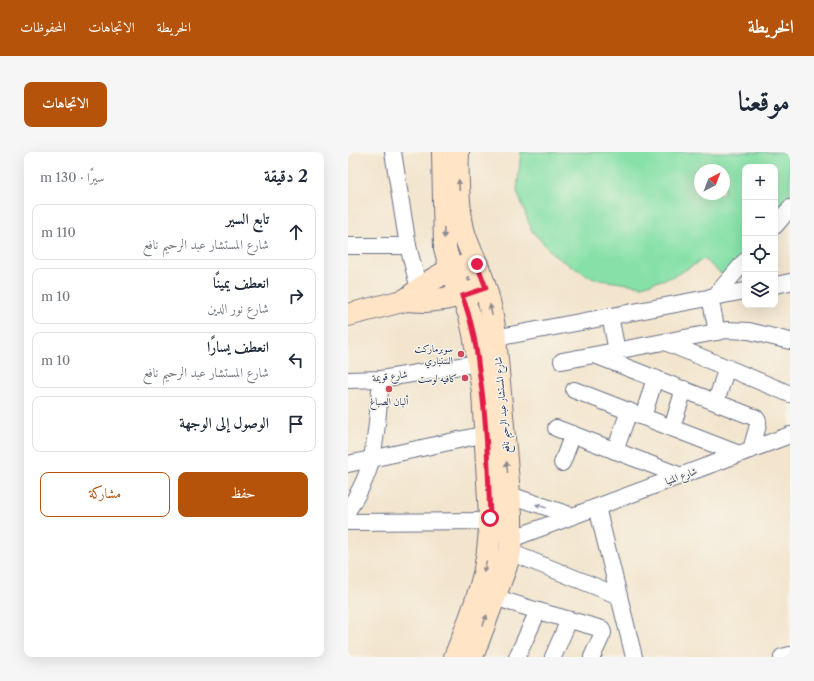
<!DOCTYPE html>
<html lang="ar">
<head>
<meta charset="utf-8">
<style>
	:root { --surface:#fff; --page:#f6f6f7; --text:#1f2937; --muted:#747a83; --line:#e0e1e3; --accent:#b45309 }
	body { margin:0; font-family:"Libre Caslon Text",Amiri,serif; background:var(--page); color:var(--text); direction:rtl }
	.controls { position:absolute; right:12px; top:12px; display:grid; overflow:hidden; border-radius:8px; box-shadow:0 4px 16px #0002 }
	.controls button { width:36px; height:36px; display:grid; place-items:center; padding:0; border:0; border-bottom:1px solid var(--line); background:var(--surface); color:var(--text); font:20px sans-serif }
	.compass { position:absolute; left:346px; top:12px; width:36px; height:36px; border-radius:50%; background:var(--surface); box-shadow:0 4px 16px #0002; rotate:42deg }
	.stop { position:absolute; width:12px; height:12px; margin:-9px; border:3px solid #e11d48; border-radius:50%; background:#fff }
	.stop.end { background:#e11d48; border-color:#fff; box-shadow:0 1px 4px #0008 }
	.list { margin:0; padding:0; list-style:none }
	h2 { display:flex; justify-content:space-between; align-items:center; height:52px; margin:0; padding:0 16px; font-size:17px }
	h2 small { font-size:13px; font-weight:400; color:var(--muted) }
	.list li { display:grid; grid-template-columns:26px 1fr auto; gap:12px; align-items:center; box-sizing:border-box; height:56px; margin:0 8px 8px; padding:0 8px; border:1px solid var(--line); border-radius:8px }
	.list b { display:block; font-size:15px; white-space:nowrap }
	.list p { margin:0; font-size:13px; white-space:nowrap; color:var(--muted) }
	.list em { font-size:13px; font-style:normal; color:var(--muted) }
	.actions { display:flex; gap:8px; padding:12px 16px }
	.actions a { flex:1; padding:9px 0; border:1px solid var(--accent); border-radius:8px; text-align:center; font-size:14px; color:var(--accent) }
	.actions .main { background:var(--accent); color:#fff }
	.icon { flex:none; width:22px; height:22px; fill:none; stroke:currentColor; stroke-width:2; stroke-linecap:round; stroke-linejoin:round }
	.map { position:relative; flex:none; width:442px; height:505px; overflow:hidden; direction:ltr; border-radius:8px }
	header { display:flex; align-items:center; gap:24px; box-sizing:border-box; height:56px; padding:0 20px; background:var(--accent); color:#fff }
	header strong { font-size:19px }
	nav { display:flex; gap:22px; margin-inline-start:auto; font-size:14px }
	.intro { display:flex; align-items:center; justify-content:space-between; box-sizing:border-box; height:96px; padding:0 24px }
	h1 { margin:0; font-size:28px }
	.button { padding:10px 18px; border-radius:8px; background:var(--accent); color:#fff; font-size:14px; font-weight:700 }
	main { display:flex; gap:24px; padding:0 24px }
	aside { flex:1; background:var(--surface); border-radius:8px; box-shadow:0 4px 16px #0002 }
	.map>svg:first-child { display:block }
	.green { fill:#87e1a7; stroke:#518882; fill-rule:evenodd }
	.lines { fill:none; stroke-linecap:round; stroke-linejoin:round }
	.street-casing { stroke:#676f85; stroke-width:18 }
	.secondary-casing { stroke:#676f85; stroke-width:24 }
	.street { stroke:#fff; stroke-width:16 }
	.secondary { stroke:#ffe4c6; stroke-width:22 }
	.oneway { fill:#8d8a92 }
	.oneway2 { fill:#8d97ae }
	.route { stroke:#e11d48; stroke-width:5 }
	.poi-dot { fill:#d1495b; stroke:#f7f3e8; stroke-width:1.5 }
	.labels { text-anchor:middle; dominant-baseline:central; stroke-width:3; stroke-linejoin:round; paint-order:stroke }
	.poi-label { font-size:10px; fill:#1b2f5e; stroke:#f7f3e8; text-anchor:end }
	.street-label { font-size:10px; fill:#1b2f5e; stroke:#f7f3e8 }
</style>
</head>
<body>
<header>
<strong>الخريطة</strong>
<nav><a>الخريطة</a><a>الاتجاهات</a><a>المحفوظات</a></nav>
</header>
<div class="intro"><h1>موقعنا</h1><a class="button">الاتجاهات</a></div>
<main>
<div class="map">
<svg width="442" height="505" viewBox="0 0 442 505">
	<rect width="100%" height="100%" fill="#f7f3e8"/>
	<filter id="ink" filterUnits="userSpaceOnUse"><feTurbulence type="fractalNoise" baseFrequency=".025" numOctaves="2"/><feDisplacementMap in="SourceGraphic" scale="8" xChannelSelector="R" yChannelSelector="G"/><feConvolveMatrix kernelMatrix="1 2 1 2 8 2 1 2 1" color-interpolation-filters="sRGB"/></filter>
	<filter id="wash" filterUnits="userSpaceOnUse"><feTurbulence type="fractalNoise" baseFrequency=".012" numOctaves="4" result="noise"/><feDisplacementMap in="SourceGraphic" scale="16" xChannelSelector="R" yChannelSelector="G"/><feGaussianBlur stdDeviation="0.9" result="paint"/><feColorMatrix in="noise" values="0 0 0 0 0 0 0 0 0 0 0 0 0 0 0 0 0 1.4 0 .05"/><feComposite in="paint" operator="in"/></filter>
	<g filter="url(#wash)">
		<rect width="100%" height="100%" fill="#f3e5cd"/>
		<path class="green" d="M 173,0 L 442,0 L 442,48 L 427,66 L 427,15 L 397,15 L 397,103 L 378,126 L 356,107 L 327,124 L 294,134 L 246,127 L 208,105 L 184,79 L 169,39 ZM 352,18 L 376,18 L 376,42 L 352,42 Z"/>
	</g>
	<g filter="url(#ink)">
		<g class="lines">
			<defs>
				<g id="street">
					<polyline points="45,0 60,94 71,137"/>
					<polyline points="427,74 442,56"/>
					<polyline points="0,94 60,94"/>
					<polyline points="427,133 442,130"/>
					<polyline points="367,144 397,109"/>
					<polyline points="362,145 369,180"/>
					<polyline points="262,164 269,199"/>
					<polyline points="147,186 397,139"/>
					<polyline points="317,190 442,242"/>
					<polyline points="247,203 408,266 410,269 410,273 403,298"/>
					<polyline points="214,209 379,178 401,179 442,189"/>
					<polyline points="0,228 33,227 130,211"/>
					<polyline points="226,238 391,302"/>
					<polyline points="368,250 379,215"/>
					<polyline points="295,265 307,226"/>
					<polyline points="208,276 333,324"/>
					<polyline points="324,276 336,237"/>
					<polyline points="267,299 281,259"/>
					<polyline points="214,311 225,282"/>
					<polyline points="0,312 138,282"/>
					<polyline points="162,343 225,364"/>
					<polyline points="249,355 286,505"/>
					<path d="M 0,358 C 8,346 15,333 20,319 C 29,292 30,256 33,227"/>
					<polyline points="0,370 142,369"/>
					<polyline points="163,387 442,283"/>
					<polyline points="162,400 271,444"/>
					<polyline points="146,445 190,459 254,477 255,481 244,505"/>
					<polyline points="169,505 190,459"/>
					<polyline points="205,505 221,468"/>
					<polyline points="434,505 442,503"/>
				</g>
				<g id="secondary">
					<path d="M 95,0 L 97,96 L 101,111 L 122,164 L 126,182 L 135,240 L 142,366 C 142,390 139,414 132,437 C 125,460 116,483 107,505"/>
					<path d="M 110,0 C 109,21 110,56 115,77 C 118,90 124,101 129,113 C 138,134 143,154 146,175 L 163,363 L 163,387 L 162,400 L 158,414 L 124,505"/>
					<path d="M 58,148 C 76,133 93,119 117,114"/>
					<polyline points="0,163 58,148 77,149 96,147 128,139"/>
				</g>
			</defs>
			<use href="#street" class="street-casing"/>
			<use href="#secondary" class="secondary-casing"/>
			<use href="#street" class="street"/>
			<use href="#secondary" class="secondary"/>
		</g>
		<defs><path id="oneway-solid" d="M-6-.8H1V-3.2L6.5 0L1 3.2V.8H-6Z"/></defs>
		<g class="oneway">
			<use href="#oneway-solid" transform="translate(111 33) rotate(-93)"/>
			<use href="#oneway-solid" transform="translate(96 81) rotate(87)"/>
			<use href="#oneway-solid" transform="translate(143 158) rotate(-101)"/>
			<use href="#oneway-solid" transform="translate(159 315) rotate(-95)"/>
			<use href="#oneway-solid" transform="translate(137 415) rotate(102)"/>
			<use href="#oneway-solid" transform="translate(137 468) rotate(-70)"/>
		</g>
		<use class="oneway2" href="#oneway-solid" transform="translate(193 354) rotate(-161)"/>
	</g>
	<g class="lines" filter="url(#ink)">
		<path class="route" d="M 129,112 L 138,136 L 114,144 C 124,168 128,191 131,218 C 139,267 140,317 142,366"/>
	</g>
	<g class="poi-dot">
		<circle cx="113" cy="202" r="4"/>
		<circle cx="117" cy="226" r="4"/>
		<circle cx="41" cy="237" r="4"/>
	</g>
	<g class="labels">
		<g class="poi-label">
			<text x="105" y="196">سوبرماركت<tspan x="105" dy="12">السنباري</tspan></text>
			<text x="109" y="226">كافيه لوست</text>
			<text x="41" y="249" text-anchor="middle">ألبان الصباغ</text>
		</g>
		<g class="street-label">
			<text transform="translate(42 224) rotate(-7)">شارع قويمة</text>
			<text transform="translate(154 253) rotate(-95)">شارع المستشار عبد الرحيم نافع</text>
			<text transform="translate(333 324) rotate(-20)">شارع المنيا</text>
		</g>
	</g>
</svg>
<div class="controls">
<button>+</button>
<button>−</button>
<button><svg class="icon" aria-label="locate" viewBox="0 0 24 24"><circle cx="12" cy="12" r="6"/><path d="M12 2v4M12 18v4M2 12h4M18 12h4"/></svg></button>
<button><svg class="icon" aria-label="layers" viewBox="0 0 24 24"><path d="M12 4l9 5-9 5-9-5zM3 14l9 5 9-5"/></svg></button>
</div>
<svg class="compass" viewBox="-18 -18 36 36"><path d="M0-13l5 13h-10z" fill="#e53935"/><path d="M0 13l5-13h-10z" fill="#747a83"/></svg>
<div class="stop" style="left:142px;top:366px"></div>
<div class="stop end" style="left:129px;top:112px"></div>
</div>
<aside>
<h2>2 دقيقة<small>سيرًا · 130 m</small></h2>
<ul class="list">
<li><svg class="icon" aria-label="ahead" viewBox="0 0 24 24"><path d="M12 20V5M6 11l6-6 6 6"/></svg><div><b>تابع السير</b><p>شارع المستشار عبد الرحيم نافع</p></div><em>110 m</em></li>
<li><svg class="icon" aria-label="right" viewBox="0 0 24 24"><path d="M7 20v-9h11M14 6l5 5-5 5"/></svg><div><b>انعطف يمينًا</b><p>شارع نور الدين</p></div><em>10 m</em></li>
<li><svg class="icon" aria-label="left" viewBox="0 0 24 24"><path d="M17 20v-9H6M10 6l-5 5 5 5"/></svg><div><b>انعطف يسارًا</b><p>شارع المستشار عبد الرحيم نافع</p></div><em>10 m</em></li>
<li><svg class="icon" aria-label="arrive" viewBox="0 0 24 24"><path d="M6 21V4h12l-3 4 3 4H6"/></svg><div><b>الوصول إلى الوجهة</b></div></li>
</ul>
<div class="actions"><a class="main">حفظ</a><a>مشاركة</a></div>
</aside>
</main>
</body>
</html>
